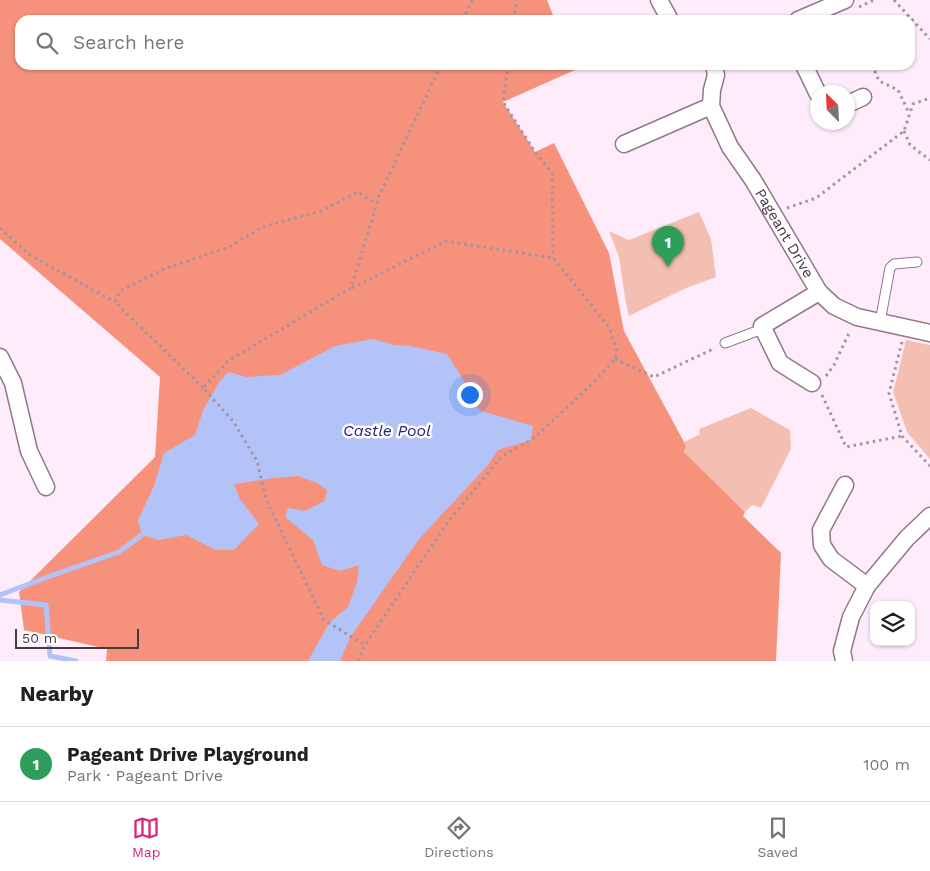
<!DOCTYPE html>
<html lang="en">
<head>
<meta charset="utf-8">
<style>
	:root { --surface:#fff; --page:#f6f6f6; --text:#202124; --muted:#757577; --line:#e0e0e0; --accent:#db2777 }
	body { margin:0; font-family:"Work Sans",sans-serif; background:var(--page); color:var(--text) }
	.controls { position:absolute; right:15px; bottom:15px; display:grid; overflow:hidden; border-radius:10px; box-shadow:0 1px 4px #0004 }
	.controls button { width:45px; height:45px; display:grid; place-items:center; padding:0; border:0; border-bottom:1px solid var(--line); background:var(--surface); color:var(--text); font:25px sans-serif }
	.compass { position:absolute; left:810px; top:85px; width:45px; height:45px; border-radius:50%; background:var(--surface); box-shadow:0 1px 4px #0004; rotate:336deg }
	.scale { position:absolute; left:15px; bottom:12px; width:124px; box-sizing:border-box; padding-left:5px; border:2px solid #453942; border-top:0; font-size:14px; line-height:18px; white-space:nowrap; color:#453942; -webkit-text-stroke:4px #fff; paint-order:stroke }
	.you { position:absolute; left:469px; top:394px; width:18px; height:18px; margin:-12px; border:4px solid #fff; border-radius:50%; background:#1a73e8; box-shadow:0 0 0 8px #1a73e833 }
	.badge { display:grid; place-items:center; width:32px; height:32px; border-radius:50%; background:var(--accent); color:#fff; font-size:16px; font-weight:700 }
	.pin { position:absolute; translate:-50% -41px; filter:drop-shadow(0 1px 2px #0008) }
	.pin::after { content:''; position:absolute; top:26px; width:18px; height:15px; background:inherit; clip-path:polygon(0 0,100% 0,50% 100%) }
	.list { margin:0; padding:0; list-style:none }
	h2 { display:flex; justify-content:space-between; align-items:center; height:65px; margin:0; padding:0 20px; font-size:21px }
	h2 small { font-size:16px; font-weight:400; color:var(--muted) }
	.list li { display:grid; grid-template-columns:32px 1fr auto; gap:15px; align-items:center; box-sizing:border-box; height:75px; padding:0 20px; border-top:1px solid var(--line) }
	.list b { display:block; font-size:19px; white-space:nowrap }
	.list p { margin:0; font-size:16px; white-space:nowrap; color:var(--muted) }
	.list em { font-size:16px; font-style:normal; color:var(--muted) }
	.icon { flex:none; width:28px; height:28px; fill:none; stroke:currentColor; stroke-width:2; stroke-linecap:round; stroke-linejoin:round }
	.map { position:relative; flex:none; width:930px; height:661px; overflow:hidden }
	.search { position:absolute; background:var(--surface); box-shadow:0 1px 4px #0004; left:15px; right:15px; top:15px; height:55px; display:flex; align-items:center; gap:12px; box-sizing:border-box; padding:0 18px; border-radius:15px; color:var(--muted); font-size:19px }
	.sheet { height:140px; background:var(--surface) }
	nav { display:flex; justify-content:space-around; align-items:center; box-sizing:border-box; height:70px; border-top:1px solid var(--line); background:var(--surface); font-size:14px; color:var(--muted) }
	nav a { display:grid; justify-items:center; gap:2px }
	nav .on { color:var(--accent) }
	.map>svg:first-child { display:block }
	.green { fill:#f4bfb3 }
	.forest { fill:#f6927c }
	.water { fill:#b4c3f7 }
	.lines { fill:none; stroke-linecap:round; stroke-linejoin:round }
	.stream { stroke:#b4c3f7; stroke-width:5 }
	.lane-casing { stroke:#93778d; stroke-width:11 }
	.street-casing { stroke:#93778d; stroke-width:19 }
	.path { stroke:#a2939f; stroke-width:3; stroke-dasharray:2.5 4; stroke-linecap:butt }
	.lane { stroke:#fff; stroke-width:9 }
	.street { stroke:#fff; stroke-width:16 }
	.labels { text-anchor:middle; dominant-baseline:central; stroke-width:5; stroke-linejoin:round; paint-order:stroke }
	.street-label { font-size:15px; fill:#453942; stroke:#fff }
	.water-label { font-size:16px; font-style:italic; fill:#1c1c7d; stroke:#fff }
</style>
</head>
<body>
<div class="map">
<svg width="930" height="661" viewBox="0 0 930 661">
	<rect width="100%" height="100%" fill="#ffecfb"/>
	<g class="green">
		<polygon points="699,212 711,239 716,277 684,289 629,316 625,298 619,257 609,231 629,240"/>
		<polygon points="906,340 930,345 930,459 907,432 893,392"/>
		<polygon points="751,408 790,430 791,449 761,508 752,505 745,512 684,452 686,447 684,442 700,434 699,429"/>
	</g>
	<polygon class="forest" points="0,0 547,0 555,20 20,20 20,65 573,65 575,70 503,102 535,152 554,143 609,253 624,331 684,442 686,447 684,452 745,512 743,516 781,553 776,661 106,661 107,649 24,630 19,592 155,457 160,377 0,239"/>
	<polygon class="water" points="373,339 394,345 410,346 447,354 464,381 465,395 481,411 533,426 531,440 498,450 487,466 419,539 351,636 340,661 308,661 329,623 348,607 357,582 359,565 340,571 322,565 313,540 285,517 288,508 305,511 325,501 327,490 317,483 298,476 274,478 234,484 240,499 259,524 234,550 216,550 186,535 159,540 142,535 138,520 154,486 164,453 195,435 203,410 220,381 228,372 247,377 280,375 335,346"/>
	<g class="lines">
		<g class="stream">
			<polyline points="0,595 53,575 119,552 147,531"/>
			<polyline points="0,600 46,605 50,656 76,661"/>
		</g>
		<defs>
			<g id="lane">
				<polyline points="880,322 890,268 894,264 917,262"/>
				<polyline points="725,343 757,331 762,326"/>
			</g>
			<g id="street">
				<polyline points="659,0 670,20"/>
				<polyline points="798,20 845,0"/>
				<path id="s1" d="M 714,65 L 716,75 L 712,90 L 711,106 L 730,147 L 753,180 L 819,292 L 834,306 L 857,317 L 930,333"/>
				<polyline points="804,65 818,94"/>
				<polyline points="848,104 863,97"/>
				<polyline points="624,144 711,106"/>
				<polyline points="0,357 13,383 29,451 46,487"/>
				<polyline points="812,383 780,363 762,326 819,292"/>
				<polyline points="845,485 821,530 822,545 831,559 867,586"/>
				<polyline points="844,661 842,651 851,617 867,586 907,538 930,516"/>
			</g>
		</defs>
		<use href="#lane" class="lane-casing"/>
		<use href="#street" class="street-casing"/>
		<g class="path">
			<polyline points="894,0 930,39"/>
			<polyline points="859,7 874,0"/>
			<polyline points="463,20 472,0"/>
			<polyline points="514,20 516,0"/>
			<polyline points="508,65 503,102 535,152 552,173 553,258"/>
			<polyline points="872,65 879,81 898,90 909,113"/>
			<polyline points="904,131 910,145 930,160"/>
			<polyline points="787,208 816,198 904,131 913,104 930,98"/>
			<polyline points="0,228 30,255 115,302"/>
			<polyline points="352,288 446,241 553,258 609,327 617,352 615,359 599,377 543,430 531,440 502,456 447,523 365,645"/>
			<polyline points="902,342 889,393 902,436 930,466"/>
			<polyline points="615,359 654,377 715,348"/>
			<polyline points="826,376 834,365 850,331"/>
			<polyline points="203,388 115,302 120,291 164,269 229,247 262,227 321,211 358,192 376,204"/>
			<polyline points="822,395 846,447 902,436"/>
			<polyline points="358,661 365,645 324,620 266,499 257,461 233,421 203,388 228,361 351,288 379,196 441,65"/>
		</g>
		<use href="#lane" class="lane"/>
		<use href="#street" class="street"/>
	</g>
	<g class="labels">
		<g class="street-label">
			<text stroke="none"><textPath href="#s1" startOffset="189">Pageant Drive</textPath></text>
		</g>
		<g class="water-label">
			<text x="387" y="430">Castle Pool</text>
		</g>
	</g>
</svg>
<div class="controls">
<button><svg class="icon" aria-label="layers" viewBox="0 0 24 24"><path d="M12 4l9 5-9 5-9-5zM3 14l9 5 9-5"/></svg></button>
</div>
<svg class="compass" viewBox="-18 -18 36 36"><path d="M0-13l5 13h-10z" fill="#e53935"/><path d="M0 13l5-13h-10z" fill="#757577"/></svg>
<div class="scale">50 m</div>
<div class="you"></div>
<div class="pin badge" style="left:668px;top:267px;background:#2e9e5b">1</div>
<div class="search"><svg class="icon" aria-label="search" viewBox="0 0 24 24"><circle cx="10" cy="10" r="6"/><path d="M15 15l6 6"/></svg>Search here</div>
</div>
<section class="sheet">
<h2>Nearby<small></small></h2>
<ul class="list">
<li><span class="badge" style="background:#2e9e5b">1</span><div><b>Pageant Drive Playground</b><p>Park · Pageant Drive</p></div><em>100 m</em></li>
</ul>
</section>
<nav>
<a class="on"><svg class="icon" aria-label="map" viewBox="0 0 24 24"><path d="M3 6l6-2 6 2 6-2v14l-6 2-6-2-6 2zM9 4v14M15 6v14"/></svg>Map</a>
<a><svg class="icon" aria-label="directions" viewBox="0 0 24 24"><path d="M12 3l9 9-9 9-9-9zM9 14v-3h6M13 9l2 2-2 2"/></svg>Directions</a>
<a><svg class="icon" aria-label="saved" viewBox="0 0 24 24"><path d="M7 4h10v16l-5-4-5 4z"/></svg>Saved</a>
</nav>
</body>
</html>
